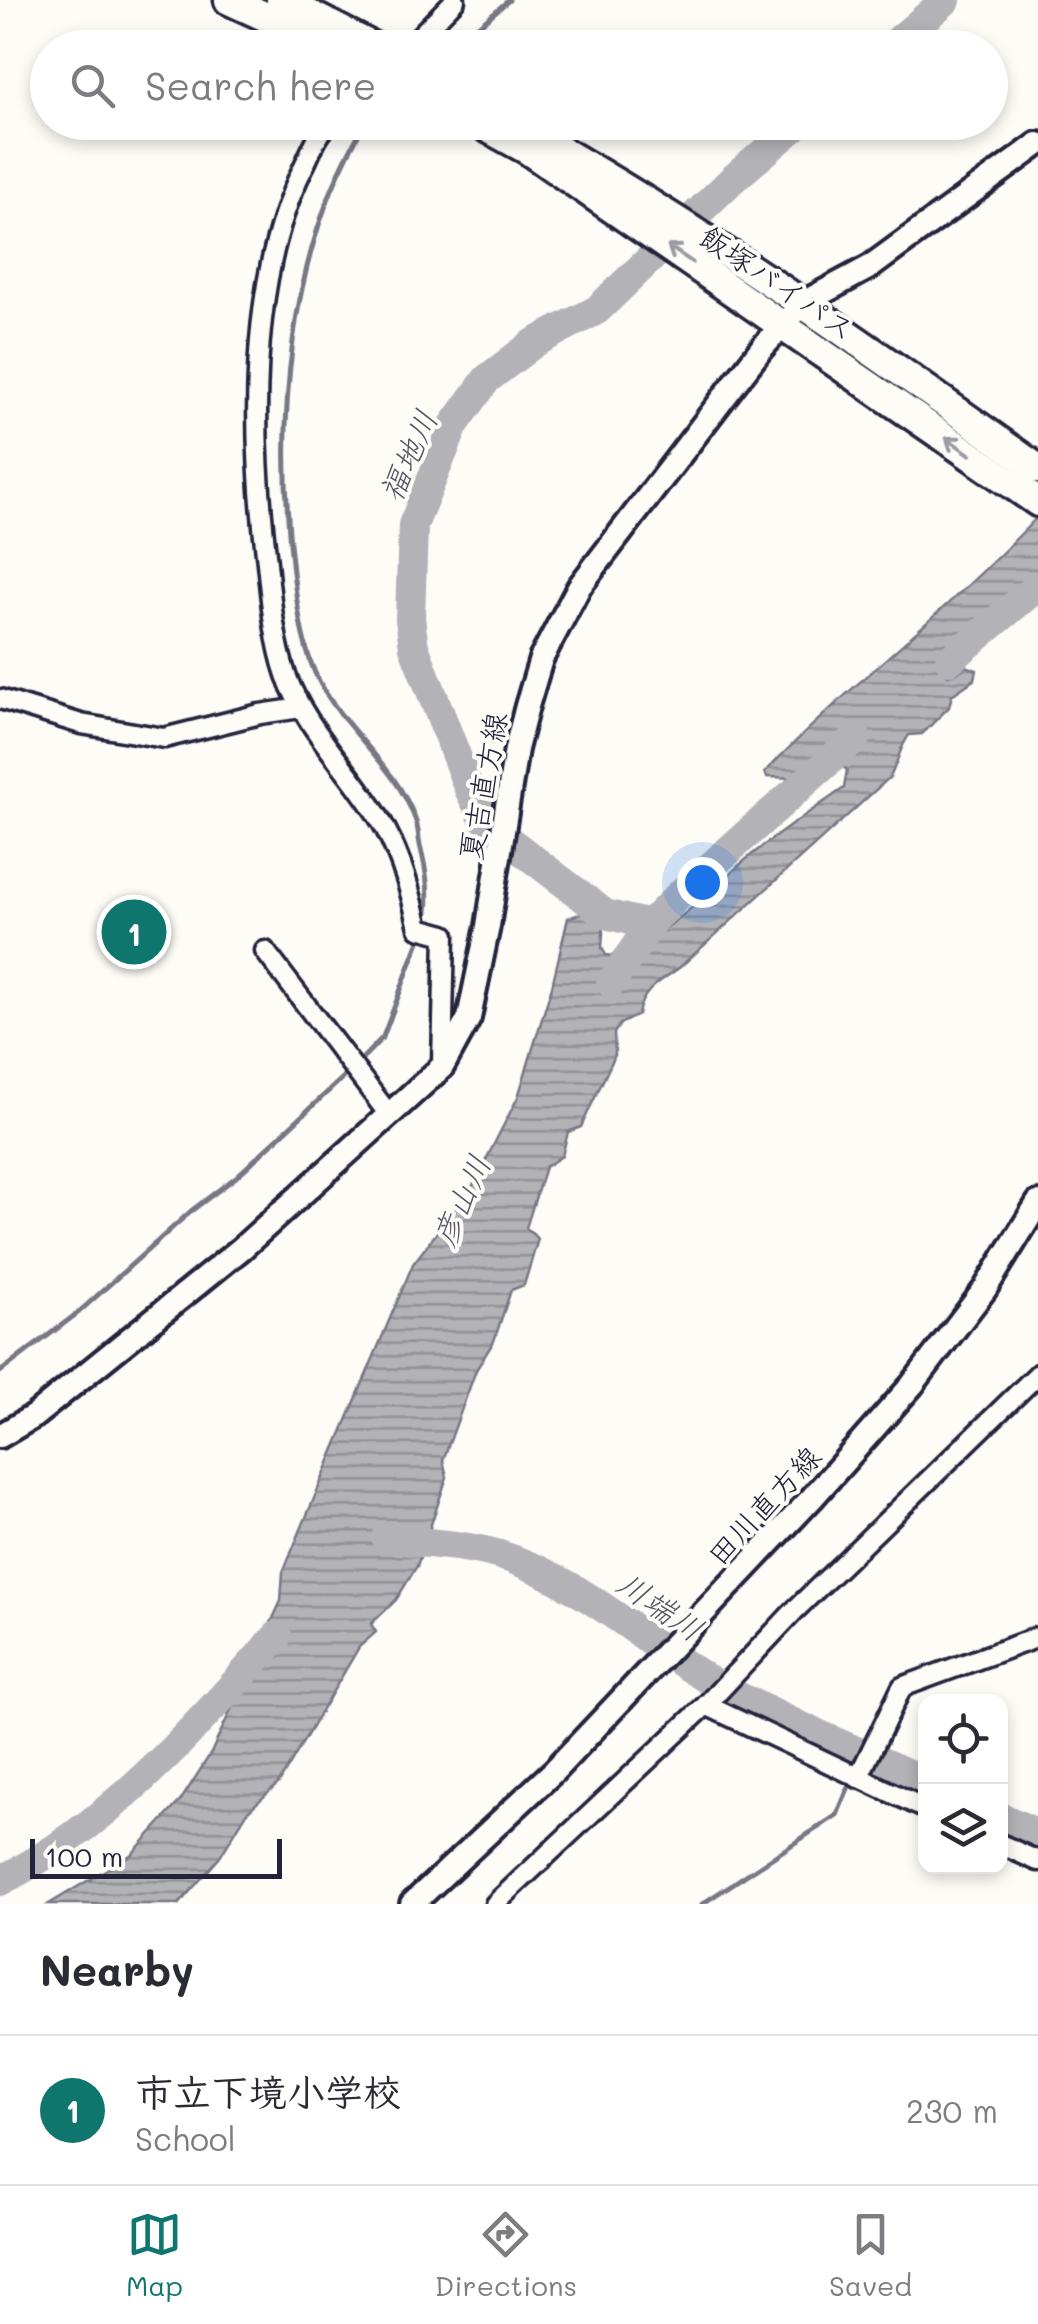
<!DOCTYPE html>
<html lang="en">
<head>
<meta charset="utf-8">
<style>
	:root { --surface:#fff; --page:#f2f2f3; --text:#2b2b33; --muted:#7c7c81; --line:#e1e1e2; --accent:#0f766e }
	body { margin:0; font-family:Mali,"Klee One",sans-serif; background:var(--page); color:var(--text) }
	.controls { position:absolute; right:30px; bottom:30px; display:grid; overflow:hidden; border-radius:20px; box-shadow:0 5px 15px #0003 }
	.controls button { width:90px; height:90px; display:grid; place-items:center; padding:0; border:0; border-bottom:2px solid var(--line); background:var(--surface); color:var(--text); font:50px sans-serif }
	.scale { position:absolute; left:30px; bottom:25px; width:252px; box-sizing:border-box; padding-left:10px; border:5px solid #22223b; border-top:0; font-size:28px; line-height:35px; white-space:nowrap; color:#22223b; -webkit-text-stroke:8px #fdfcf7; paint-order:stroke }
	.you { position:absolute; left:702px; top:882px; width:35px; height:35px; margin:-25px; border:8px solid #fff; border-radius:50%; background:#1a73e8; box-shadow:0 0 0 15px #1a73e833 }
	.badge { display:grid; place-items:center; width:65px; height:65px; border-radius:50%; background:var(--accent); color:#fff; font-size:32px; font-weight:700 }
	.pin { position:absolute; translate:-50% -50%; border:5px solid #fff; box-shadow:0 2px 10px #0006 }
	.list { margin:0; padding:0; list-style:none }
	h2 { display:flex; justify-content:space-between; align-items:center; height:130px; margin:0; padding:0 40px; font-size:42px }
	h2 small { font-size:32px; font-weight:400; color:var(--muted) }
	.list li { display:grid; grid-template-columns:65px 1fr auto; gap:30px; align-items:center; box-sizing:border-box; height:150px; padding:0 40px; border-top:2px solid var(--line) }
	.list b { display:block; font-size:38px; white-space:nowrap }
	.list p { margin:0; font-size:32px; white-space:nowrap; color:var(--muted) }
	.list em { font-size:32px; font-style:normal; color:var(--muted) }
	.icon { flex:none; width:55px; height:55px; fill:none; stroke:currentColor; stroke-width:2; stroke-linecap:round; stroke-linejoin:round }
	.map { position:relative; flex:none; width:1038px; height:1904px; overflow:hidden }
	.search { position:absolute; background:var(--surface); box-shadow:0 5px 15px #0003; left:30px; right:30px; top:30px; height:110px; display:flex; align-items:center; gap:25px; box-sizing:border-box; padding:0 35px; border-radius:55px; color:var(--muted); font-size:38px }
	.sheet { height:280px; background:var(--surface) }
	nav { display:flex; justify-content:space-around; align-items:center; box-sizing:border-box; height:140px; border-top:2px solid var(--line); background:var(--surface); font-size:28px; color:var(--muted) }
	nav a { display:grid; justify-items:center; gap:5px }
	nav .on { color:var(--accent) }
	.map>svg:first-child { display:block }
	.water { fill:url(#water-rules); stroke:#787885; stroke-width:2.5 }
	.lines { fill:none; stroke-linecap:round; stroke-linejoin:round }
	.stream { stroke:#787885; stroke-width:5 }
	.river { stroke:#b2b2b7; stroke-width:30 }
	.minor-casing { stroke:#22223b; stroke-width:25 }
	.major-casing { stroke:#22223b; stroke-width:30 }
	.highway-casing { stroke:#22223b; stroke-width:35 }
	.minor { stroke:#fdfcf7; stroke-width:18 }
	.major { stroke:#fdfcf7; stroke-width:22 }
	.highway { stroke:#fdfcf7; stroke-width:28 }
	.oneway { stroke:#9a9aa2 }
	.labels { text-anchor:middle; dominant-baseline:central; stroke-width:8; stroke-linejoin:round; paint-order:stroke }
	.street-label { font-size:30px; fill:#22223b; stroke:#fdfcf7 }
	.water-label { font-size:32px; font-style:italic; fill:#545466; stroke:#fdfcf7 }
</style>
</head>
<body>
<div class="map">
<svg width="1038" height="1904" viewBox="0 0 1038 1904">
	<defs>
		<pattern id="water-rules" width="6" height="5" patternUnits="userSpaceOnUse" patternTransform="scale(2.5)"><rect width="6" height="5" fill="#b2b2b7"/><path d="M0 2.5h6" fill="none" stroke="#909096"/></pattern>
	</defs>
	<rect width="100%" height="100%" fill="#fdfcf7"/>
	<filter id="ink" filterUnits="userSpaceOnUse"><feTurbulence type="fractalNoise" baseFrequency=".01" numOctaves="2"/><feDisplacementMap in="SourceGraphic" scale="20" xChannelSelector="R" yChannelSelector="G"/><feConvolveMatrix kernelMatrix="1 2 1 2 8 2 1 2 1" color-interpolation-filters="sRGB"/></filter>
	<g filter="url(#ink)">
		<path class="water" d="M 1038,516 L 1038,587 L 1028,588 L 944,670 L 948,675 L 957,673 L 966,666 L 977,670 L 975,679 L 952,695 L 949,707 L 922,734 L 909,735 C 899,749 898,762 890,777 L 679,968 C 660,981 641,991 638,1015 L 620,1024 L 614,1033 L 615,1055 L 581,1127 L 568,1132 L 562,1156 L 545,1167 L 526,1228 L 538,1239 L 524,1285 L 511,1290 L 494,1341 L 476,1370 L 443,1460 L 447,1477 L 417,1566 L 396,1600 L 371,1624 L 376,1632 L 359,1647 L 279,1783 L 248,1811 L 220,1857 L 179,1904 L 49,1904 L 132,1854 L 181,1800 L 211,1753 L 281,1601 L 283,1572 L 413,1264 L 473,1185 L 518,1097 L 552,986 L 568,918 C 580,914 595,906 604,918 L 602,948 L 606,955 C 639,964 723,878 750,856 C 780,832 813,810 844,788 L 847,770 L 835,760 L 799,778 L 767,777 L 765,772 C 852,682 953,607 1038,516 Z"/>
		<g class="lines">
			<g class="stream">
				<polyline points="452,48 509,0"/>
				<path d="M 366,122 C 287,251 275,425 293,572 C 298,608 302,650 320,683 C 346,732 396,766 415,819 C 419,828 418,839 421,849 C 427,873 431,899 425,922"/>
				<polyline points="357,1064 383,1037 422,933"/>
				<polyline points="0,1372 79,1312 191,1211 236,1177 349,1072"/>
				<polyline points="702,1904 837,1815 852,1779"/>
			</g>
			<g class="river">
				<polyline points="890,48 946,0"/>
				<polyline points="950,660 1038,586"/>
				<polyline points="650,925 605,914 504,837 484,818 469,789 414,647 410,619 413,525 454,425 487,379 534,343 597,310 733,179 800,122"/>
				<polyline points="611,983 653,921 682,892 856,737"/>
				<path d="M 386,1538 C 423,1544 464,1544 500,1555 C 588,1582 650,1649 730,1692 C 793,1726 861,1752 926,1782"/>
				<polyline points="1000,1817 1038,1834"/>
				<path d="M 0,1881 C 111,1825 196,1727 277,1636"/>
			</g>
			<defs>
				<g id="minor">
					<polyline points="408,48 455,0"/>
					<path d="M 330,122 C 317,134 311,152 303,168 C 247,282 252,439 267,563 C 271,601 274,639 286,675 C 307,733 356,775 385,828 C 402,860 411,893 419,928 L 445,935 L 442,1064"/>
					<polyline points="0,699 81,724 164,738 260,714 301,708"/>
					<polyline points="265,951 390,1116"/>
					<polyline points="706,1705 926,1809"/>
					<polyline points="858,1778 902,1687 1038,1637"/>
					<polyline points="1000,1844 1038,1861"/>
					<polyline points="495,1904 706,1705 794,1611 1038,1374"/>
				</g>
				<g id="major">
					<polyline points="0,1436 34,1416 242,1248 442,1067 469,1018 488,926 516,749 527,706 541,659 579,587 761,349 803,303 870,267 1038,144"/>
					<polyline points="412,1904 554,1771 812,1498 912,1385 985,1289 1038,1203"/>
				</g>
				<g id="highway">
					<polyline points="229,0 334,48"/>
					<polyline points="281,0 375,48"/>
					<polyline points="477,122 528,150 1038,502"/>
					<path d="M 544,141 C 716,239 877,354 1038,469"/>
				</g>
			</defs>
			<use href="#minor" class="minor-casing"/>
			<use href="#major" class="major-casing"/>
			<use href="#highway" class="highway-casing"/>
			<use href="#minor" class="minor"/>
			<use href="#major" class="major"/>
			<use href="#highway" class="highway"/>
		</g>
		<defs><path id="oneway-shaft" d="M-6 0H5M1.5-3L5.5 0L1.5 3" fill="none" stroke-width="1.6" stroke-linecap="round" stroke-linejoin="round" transform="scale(2.5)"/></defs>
		<g class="oneway">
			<use href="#oneway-shaft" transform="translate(680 254) rotate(-146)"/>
			<use href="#oneway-shaft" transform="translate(958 446) rotate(-145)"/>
		</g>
	</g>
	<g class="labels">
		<g class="street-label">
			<text transform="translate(778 282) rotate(34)">飯塚バイパス</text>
			<text transform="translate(482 786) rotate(-80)">夏吉直方線</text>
			<text transform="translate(763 1505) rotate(-47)">田川直方線</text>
		</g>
		<g class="water-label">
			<text transform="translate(407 455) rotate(-66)">福地川</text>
			<text transform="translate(460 1200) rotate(-66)">彦山川</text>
			<text transform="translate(661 1605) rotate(34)">川端川</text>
		</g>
	</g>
</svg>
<div class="controls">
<button><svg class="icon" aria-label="locate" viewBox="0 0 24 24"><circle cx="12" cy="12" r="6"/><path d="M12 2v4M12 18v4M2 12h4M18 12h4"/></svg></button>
<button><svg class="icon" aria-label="layers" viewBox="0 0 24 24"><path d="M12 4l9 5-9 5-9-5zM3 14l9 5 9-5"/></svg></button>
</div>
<div class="scale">100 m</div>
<div class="you"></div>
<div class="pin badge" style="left:134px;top:932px">1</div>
<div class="search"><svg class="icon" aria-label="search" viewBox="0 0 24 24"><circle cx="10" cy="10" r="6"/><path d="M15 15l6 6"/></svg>Search here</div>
</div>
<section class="sheet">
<h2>Nearby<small></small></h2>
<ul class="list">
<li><span class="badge">1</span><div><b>市立下境小学校</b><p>School</p></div><em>230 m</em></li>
</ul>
</section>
<nav>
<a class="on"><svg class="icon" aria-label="map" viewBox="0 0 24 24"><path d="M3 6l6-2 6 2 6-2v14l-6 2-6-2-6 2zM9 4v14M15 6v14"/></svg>Map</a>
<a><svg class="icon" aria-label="directions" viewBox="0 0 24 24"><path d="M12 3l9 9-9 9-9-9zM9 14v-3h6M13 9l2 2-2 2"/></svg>Directions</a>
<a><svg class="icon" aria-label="saved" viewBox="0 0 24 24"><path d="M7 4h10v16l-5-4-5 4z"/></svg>Saved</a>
</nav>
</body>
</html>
